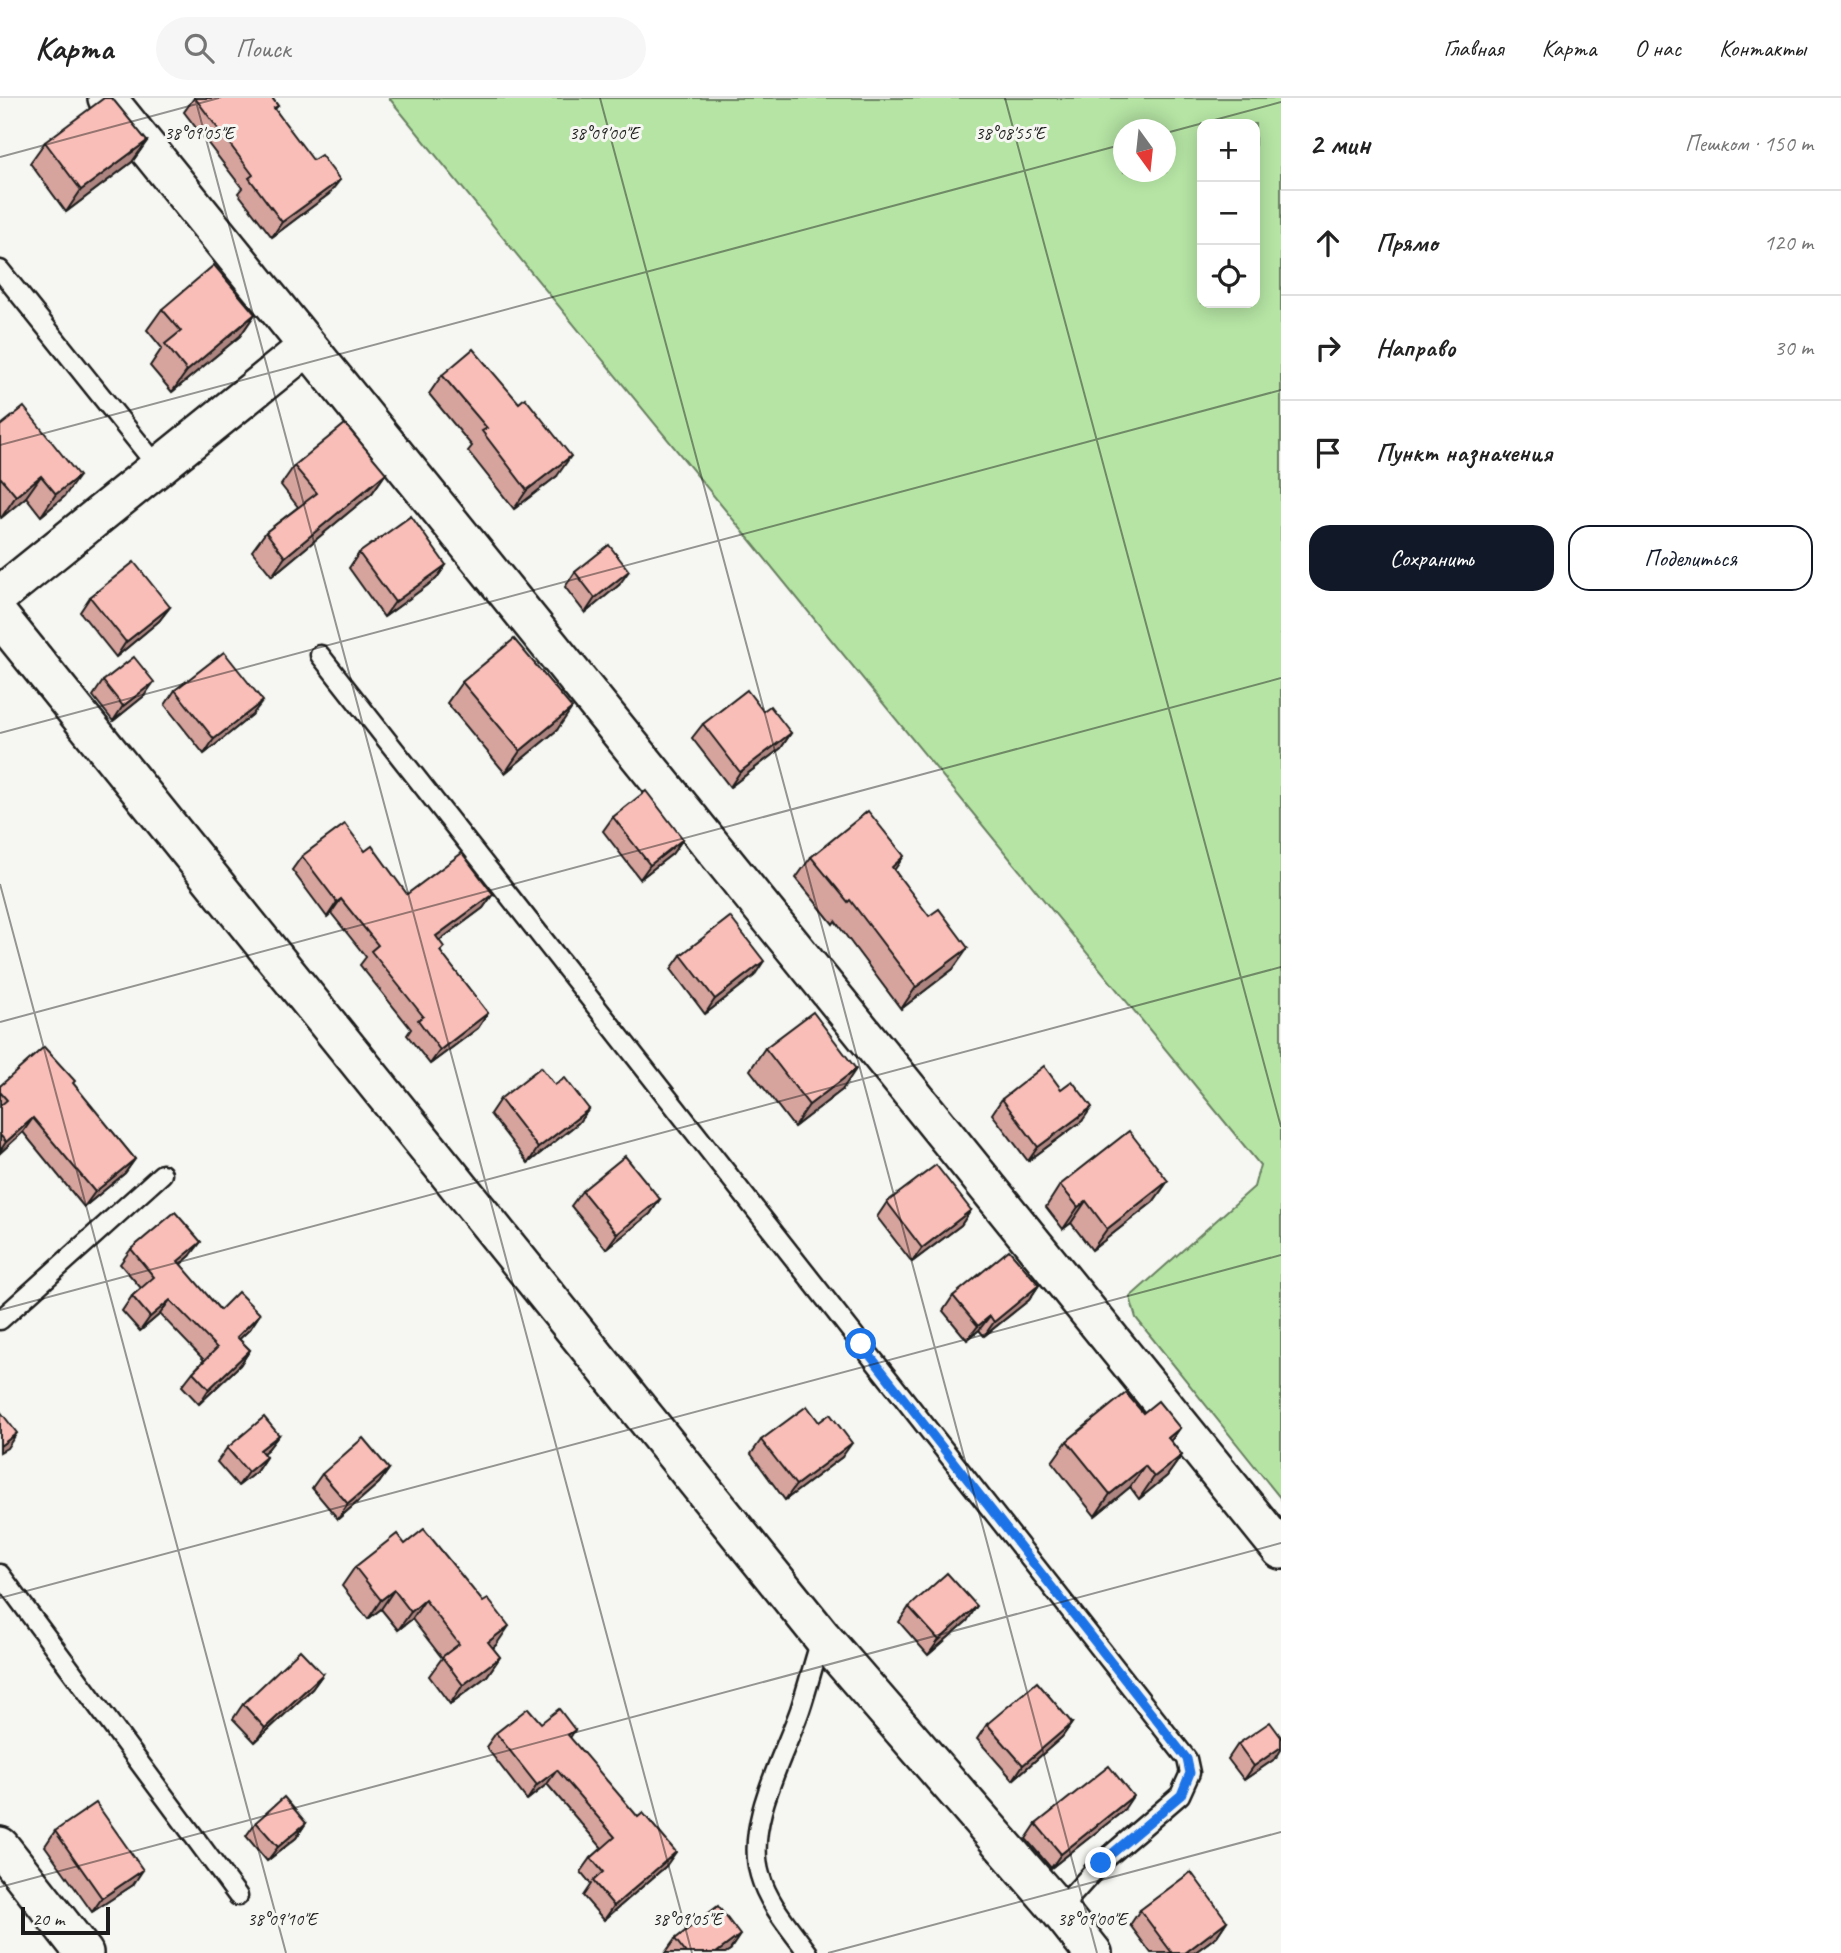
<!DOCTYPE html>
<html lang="ru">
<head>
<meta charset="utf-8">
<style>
	:root { --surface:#fff; --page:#f6f6f6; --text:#222; --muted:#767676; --line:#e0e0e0; --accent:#111827 }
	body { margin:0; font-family:Caveat,sans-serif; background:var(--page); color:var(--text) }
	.controls { position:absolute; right:21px; top:21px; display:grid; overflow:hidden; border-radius:14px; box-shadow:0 4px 18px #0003 }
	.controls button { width:63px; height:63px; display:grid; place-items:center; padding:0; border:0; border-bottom:2px solid var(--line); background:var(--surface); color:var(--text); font:35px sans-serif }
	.compass { position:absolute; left:1113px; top:21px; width:63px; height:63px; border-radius:50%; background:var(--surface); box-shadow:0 4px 18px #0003; rotate:165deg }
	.scale { position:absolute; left:21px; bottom:18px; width:89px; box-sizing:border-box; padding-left:7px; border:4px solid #1c1c1c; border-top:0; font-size:19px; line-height:24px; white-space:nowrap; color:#1c1c1c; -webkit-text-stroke:5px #f6f6f2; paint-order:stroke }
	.stop { position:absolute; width:21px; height:21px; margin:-16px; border:5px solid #1a73e8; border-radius:50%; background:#fff }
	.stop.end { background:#1a73e8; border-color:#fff; box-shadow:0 2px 7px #0008 }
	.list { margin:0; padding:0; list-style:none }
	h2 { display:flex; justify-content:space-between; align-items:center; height:91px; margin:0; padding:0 28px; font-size:30px }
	h2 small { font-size:23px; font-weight:400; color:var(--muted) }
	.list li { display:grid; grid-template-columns:46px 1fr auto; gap:21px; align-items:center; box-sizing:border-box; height:105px; padding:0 28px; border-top:2px solid var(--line) }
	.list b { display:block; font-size:26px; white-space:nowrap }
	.list em { font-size:23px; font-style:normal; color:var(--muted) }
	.actions { display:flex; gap:14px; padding:21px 28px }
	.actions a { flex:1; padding:16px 0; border:2px solid var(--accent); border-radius:21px; text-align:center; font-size:24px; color:var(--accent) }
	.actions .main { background:var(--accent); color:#fff }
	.icon { flex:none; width:38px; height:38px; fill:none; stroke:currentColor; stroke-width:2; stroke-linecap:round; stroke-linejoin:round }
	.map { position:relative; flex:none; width:1281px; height:1855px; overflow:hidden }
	header { display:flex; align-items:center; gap:42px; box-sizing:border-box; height:98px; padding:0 35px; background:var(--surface); border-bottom:2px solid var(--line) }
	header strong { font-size:33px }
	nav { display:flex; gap:38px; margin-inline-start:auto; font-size:24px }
	.search { width:490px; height:63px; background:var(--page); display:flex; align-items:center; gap:18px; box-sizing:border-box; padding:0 24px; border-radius:38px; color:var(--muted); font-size:26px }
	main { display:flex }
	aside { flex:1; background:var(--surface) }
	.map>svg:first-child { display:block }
	.green { fill:#b5e4a4; stroke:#688060; stroke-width:2; fill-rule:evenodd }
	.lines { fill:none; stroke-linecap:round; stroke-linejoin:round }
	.service-casing { stroke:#1c1c1c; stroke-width:23 }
	.minor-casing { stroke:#1c1c1c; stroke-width:42 }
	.service { stroke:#f6f6f2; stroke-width:18 }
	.minor { stroke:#f6f6f2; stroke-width:37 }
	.wall { fill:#d6a39d; stroke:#1c1c1c; stroke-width:2 }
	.shaded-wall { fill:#ae8580; stroke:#1c1c1c; stroke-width:2 }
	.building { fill:#f9beb7; stroke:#1c1c1c; stroke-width:2 }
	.route { stroke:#1a73e8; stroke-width:9 }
	.ticks { fill:none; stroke:#1c1c1c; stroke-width:2; stroke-opacity:0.45 }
	.ticks-label { font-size:18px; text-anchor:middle; fill:#1c1c1c; stroke:#f6f6f2; stroke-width:6; stroke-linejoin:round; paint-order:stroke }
</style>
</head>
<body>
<header>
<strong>Карта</strong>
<div class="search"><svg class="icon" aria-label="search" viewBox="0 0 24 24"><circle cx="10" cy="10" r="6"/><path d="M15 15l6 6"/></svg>Поиск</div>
<nav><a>Главная</a><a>Карта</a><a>О нас</a><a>Контакты</a></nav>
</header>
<main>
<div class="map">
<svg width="1281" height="1855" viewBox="0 0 1281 1855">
	<rect width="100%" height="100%" fill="#f6f6f2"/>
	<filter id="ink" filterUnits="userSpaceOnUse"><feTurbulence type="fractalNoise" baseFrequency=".0143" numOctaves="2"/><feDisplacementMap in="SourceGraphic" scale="14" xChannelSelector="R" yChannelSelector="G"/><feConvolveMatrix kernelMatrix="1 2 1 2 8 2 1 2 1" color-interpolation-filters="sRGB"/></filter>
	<g filter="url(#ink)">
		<path class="green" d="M 389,0 L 1281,0 L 1281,1401 L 1136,1220 L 1130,1199 L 1254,1089 L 1260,1067 ZM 1202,26 L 1255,26 L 1255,205 L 1202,205 ZM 1124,32 L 1166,32 L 1166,74 L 1124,74 Z"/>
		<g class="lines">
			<defs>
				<g id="service">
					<polyline points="0,172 158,369"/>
					<polyline points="320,557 1187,1661 1190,1675 1180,1697 1101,1765 1059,1812"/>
					<polyline points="0,1222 162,1076"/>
					<polyline points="0,1476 238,1798"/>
					<path d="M 808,1855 C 791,1831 768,1806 760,1777 C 745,1726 783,1660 800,1612 C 808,1588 814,1563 822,1539"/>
				</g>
				<g id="minor">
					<polyline points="107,0 1281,1452"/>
					<polyline points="0,497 307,249"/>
					<polyline points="0,519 822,1539 1059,1812 1093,1855"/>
					<polyline points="0,1748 84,1855"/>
				</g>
			</defs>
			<use href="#service" class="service-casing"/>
			<use href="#minor" class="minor-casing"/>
			<use href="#service" class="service"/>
			<use href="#minor" class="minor"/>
		</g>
		<g class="wall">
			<polygon points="194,0 272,0 278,8 275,11 329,96 272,139 238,95 242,90 184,14"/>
			<polygon points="147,43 132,64 66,114 30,65 45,44"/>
			<polygon points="162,211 255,216 240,238 172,294 150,268 162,250 147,232"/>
			<polygon points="442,277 557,378 514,411 468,353 472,348 429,296"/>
			<polygon points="0,328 64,399 41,418 26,399 1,420 0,418"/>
			<polygon points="294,368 386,375 372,395 272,478 252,453 266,434 298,409 281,387"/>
			<polygon points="359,455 446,467 436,481 384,519 349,470"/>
			<polygon points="575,474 619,487 585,515 565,489"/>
			<polygon points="90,499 170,509 159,523 116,559 80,514"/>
			<polygon points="103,583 144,598 113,623 93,598"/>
			<polygon points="462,584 557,632 505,675 447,605"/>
			<polygon points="175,592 252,617 204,656 165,607"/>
			<polygon points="763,613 791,635 781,650 730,689 692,640 703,626"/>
			<polygon points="613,719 683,741 672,756 640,781 603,733"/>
			<polygon points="365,753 407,796 493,796 483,810 439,843 441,855 488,915 478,930 430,966 407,937 411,931 360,867 366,859 331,815 327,819 292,772 302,758"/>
			<polygon points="811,759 895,773 953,871 901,911 835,823 833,826 796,780"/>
			<polygon points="681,857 754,878 705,916 671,871"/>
			<polygon points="765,950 842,992 794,1029 750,972"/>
			<polygon points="73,986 135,1061 125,1075 84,1109 23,1034 0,1055 0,988"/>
			<polygon points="555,987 589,1011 578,1025 528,1065 490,1016 500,1001"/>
			<polygon points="1002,1001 1082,1023 1028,1063 992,1016"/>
			<polygon points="1168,1083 1153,1104 1092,1152 1071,1125 1063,1131 1046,1109 1060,1087"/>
			<polygon points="582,1093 660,1101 650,1116 606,1151 571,1108"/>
			<polygon points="887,1104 971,1112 961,1127 912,1164 877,1119"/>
			<polygon points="131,1151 190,1158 180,1167 220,1212 260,1216 250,1231 239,1241 250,1252 240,1267 199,1306 182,1288 193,1274 204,1262 160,1216 140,1233 122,1213 132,1198 141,1190 120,1166"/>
			<polygon points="1039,1187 1029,1202 984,1238 979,1232 967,1242 943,1213 953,1198"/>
			<polygon points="1143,1315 1180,1330 1171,1343 1182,1357 1167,1378 1139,1401 1130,1389 1095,1418 1052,1364 1067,1343"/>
			<polygon points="819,1324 842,1359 785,1402 751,1356 761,1342"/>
			<polygon points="279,1337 268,1351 263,1355 266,1359 256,1374 238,1388 217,1364 227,1350"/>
			<polygon points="389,1371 379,1385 338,1421 312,1390 322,1376"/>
			<polygon points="405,1446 496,1547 493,1550 500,1559 487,1578 450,1606 429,1578 442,1560 412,1521 398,1532 381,1511 368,1521 342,1488 355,1469"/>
			<polygon points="909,1509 967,1523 928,1557 899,1524"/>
			<polygon points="323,1576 312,1591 255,1644 233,1621 243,1606"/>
			<polygon points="541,1625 575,1632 570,1640 666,1768 604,1822 583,1798 591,1786 581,1774 591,1760 602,1750 547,1686 527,1702 486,1649 496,1635"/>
			<polygon points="1072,1625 1062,1639 1013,1682 977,1641 987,1626"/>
			<polygon points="1238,1646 1276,1660 1244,1682 1228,1661"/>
			<polygon points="1123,1713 1051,1770 1026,1741 1036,1726"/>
			<polygon points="256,1724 306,1725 296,1740 267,1763 246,1738"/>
			<polygon points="55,1733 133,1787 92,1814 45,1748"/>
			<polygon points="1140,1812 1227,1823 1217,1838 1194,1855 1151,1855 1130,1827"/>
			<polygon points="675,1841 730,1852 725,1855 665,1855"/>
		</g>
		<g class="shaded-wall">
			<polygon points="147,43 132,64 66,114 81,92"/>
			<polygon points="340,82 329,96 272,139 282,124"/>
			<polygon points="255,216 240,238 172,294 187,273"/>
			<polygon points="571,358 557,378 514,411 527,392"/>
			<polygon points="386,375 372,395 272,478 285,459"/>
			<polygon points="41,378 26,399 1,420 16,398"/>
			<polygon points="79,378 64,399 41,418 56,396"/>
			<polygon points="446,467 436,481 384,519 395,504"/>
			<polygon points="629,473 619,487 585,515 595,500"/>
			<polygon points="170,509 159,523 116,559 126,544"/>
			<polygon points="154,584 144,598 113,623 123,608"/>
			<polygon points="263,603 252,617 204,656 214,641"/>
			<polygon points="572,610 557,632 505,675 520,653"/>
			<polygon points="791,635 781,650 730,689 740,674"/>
			<polygon points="683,741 672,756 640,781 650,767"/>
			<polygon points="904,758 889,780 892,769"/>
			<polygon points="493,796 483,810 425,853 436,838"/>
			<polygon points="341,801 331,815 327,819 337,804"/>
			<polygon points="968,850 953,871 901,911 916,889"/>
			<polygon points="764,863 754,878 705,916 715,901"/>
			<polygon points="488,915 478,930 430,966 440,952"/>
			<polygon points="856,971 842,992 794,1029 809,1007"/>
			<polygon points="1092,1009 1082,1023 1028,1063 1038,1049"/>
			<polygon points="589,1011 578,1025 528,1065 538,1050"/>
			<polygon points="33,1020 23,1034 0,1055 0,1053 6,1044"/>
			<polygon points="135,1061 125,1075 84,1109 95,1094"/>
			<polygon points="1168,1083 1153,1104 1092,1152 1107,1131"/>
			<polygon points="660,1101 650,1116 606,1151 617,1136"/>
			<polygon points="1086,1103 1071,1125 1063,1131 1078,1109"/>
			<polygon points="971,1112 961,1127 912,1164 922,1150"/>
			<polygon points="201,1144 190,1158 167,1178 178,1163"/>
			<polygon points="1039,1187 1029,1202 984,1238 994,1224"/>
			<polygon points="170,1202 160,1216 140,1233 150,1219"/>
			<polygon points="260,1216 250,1231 227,1253 237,1239"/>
			<polygon points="990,1218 979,1232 967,1242 978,1228"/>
			<polygon points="250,1252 240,1267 199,1306 209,1291"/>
			<polygon points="1180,1330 1165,1351 1168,1340"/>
			<polygon points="17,1335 7,1350 0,1354 0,1348"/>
			<polygon points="279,1337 268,1351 250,1366 260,1352"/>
			<polygon points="852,1345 842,1359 785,1402 796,1387"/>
			<polygon points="1182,1357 1167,1378 1139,1401 1154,1379"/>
			<polygon points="266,1359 256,1374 238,1388 248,1374"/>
			<polygon points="1145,1368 1130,1389 1095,1418 1110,1396"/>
			<polygon points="389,1371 379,1385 338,1421 348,1406"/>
			<polygon points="394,1492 381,1511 368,1521 381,1502"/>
			<polygon points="425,1502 412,1521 398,1532 411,1514"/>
			<polygon points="977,1508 967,1523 928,1557 939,1542"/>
			<polygon points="509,1528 496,1547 475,1563 488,1544"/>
			<polygon points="500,1559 487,1578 450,1606 463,1587"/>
			<polygon points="323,1576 312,1591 255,1644 265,1630"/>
			<polygon points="1072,1625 1062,1639 1013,1682 1023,1667"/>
			<polygon points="1281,1649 1281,1652 1276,1660 1244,1682 1254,1668"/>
			<polygon points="557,1672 547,1686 527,1702 537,1687"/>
			<polygon points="1133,1698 1123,1713 1051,1770 1061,1756"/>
			<polygon points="306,1725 296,1740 267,1763 278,1749"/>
			<polygon points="676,1754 666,1768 604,1822 614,1808"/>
			<polygon points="143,1772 133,1787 92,1814 102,1800"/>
			<polygon points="1227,1823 1217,1838 1194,1855 1185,1855"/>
			<polygon points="740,1837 730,1852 725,1855 716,1855"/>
		</g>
		<g class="building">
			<polygon points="104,0 112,0 147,43 81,92 45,44"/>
			<polygon points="195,0 272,0 278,8 274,10 313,62 321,57 340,82 282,124 249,80 253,77"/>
			<polygon points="214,167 255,216 187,273 165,246 181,233 162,211"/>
			<polygon points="473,251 519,305 525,300 571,358 527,392 482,333 487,330 442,277"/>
			<polygon points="24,309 79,378 56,396 41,378 16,398 0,379 0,328"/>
			<polygon points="345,326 386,375 285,459 266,434 317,395 294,368"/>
			<polygon points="411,418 446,467 395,504 359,455"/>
			<polygon points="609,447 629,473 595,500 575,474"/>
			<polygon points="134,464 170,509 126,544 90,499"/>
			<polygon points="514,541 572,610 520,653 462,584"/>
			<polygon points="224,554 263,603 214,641 175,592"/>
			<polygon points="134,559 154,584 123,608 103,583"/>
			<polygon points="747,592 763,613 770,608 791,635 740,674 703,626"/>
			<polygon points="646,693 683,741 650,767 613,719"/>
			<polygon points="868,713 904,758 892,769 929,818 939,811 968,850 916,889 850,802 848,804 811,759"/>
			<polygon points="345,726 365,753 372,748 407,796 462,755 493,796 436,838 444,849 440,853 488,915 440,952 418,922 423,918 371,853 378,847 341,801 337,804 302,758"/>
			<polygon points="730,819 764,863 715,901 681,857"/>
			<polygon points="813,914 856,971 809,1007 765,950"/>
			<polygon points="44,949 75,983 73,985 135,1061 95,1094 33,1020 6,1044 0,1037 0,1008 7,1002 0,994 0,988"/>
			<polygon points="1044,968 1061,991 1072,983 1092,1009 1038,1049 1002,1001"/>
			<polygon points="541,969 555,987 565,980 589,1011 538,1050 500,1001"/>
			<polygon points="1129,1033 1168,1083 1107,1131 1086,1103 1078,1109 1060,1087"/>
			<polygon points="625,1058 660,1101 617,1136 582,1093"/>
			<polygon points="936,1067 971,1112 922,1150 887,1104"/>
			<polygon points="175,1114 201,1144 178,1163 220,1212 238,1194 260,1216 237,1239 250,1252 209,1291 193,1274 217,1250 170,1202 150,1219 132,1198 154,1179 131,1151"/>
			<polygon points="1009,1152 1039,1187 994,1224 990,1218 978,1228 953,1198"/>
			<polygon points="1126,1295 1143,1315 1158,1303 1180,1330 1168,1340 1182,1357 1154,1379 1145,1368 1110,1396 1067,1343"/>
			<polygon points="807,1308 819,1324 830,1316 852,1345 796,1387 761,1342"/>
			<polygon points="0,1313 17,1335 0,1348"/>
			<polygon points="264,1319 279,1337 260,1352 266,1359 248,1374 227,1350"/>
			<polygon points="363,1340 389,1371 348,1406 322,1376"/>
			<polygon points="424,1431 483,1504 488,1501 509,1528 488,1544 500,1559 463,1587 442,1559 459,1546 425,1502 411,1514 394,1492 381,1502 355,1469 397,1436 405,1446"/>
			<polygon points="947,1475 977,1508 939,1542 909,1509"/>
			<polygon points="300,1552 323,1576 265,1630 243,1606"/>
			<polygon points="1037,1584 1072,1625 1023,1667 987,1626"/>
			<polygon points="528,1610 541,1625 559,1611 575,1632 568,1637 638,1719 643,1715 676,1754 614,1808 593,1783 603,1774 591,1760 615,1739 557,1672 537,1687 496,1635"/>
			<polygon points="1270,1624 1281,1639 1281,1649 1254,1668 1238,1646"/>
			<polygon points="1109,1668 1133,1698 1061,1756 1036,1726"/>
			<polygon points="284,1699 306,1725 278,1749 256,1724"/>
			<polygon points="96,1705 143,1772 102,1800 55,1733"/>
			<polygon points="1191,1774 1227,1823 1185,1855 1172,1855 1140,1812"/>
			<polygon points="718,1808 740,1837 716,1855 686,1855 675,1841"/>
		</g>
	</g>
	<g class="lines" filter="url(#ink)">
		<polyline class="route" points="861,1246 1187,1661 1190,1675 1181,1697 1101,1765"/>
	</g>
	<path class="ticks" d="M 195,0 L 692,1855M 600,0 L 1097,1855M 1005,0 L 1281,1029M 1166,35 L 1281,4M 0,59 L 219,0M 0,347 L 1124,46M 0,635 L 1281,292M 0,786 L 286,1855M 0,924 L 1281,580M 0,1212 L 1281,869M 0,1500 L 1281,1157M 0,1789 L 1281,1445M 828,1855 L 1281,1734"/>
	<g class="ticks-label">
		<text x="199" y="41">38°09'05"E</text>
		<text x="604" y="41">38°09'00"E</text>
		<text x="1010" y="41">38°08'55"E</text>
		<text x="282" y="1827">38°09'10"E</text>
		<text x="687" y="1827">38°09'05"E</text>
		<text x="1092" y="1827">38°09'00"E</text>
	</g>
</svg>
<div class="controls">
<button>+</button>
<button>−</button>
<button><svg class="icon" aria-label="locate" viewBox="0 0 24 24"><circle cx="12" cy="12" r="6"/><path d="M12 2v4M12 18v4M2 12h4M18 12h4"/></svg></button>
</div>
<svg class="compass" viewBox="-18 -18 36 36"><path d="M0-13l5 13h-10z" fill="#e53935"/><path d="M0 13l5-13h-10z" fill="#767676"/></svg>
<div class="scale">20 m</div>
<div class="stop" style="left:861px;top:1246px"></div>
<div class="stop end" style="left:1101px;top:1765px"></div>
</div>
<aside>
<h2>2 мин<small>Пешком · 150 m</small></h2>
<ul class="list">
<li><svg class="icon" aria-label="ahead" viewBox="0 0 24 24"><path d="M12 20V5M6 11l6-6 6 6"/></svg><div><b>Прямо</b></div><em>120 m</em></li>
<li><svg class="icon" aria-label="right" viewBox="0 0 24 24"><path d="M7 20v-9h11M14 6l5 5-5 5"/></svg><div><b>Направо</b></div><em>30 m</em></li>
<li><svg class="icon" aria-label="arrive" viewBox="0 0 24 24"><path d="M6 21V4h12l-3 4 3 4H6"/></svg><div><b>Пункт назначения</b></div></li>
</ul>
<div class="actions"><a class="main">Сохранить</a><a>Поделиться</a></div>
</aside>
</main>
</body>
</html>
